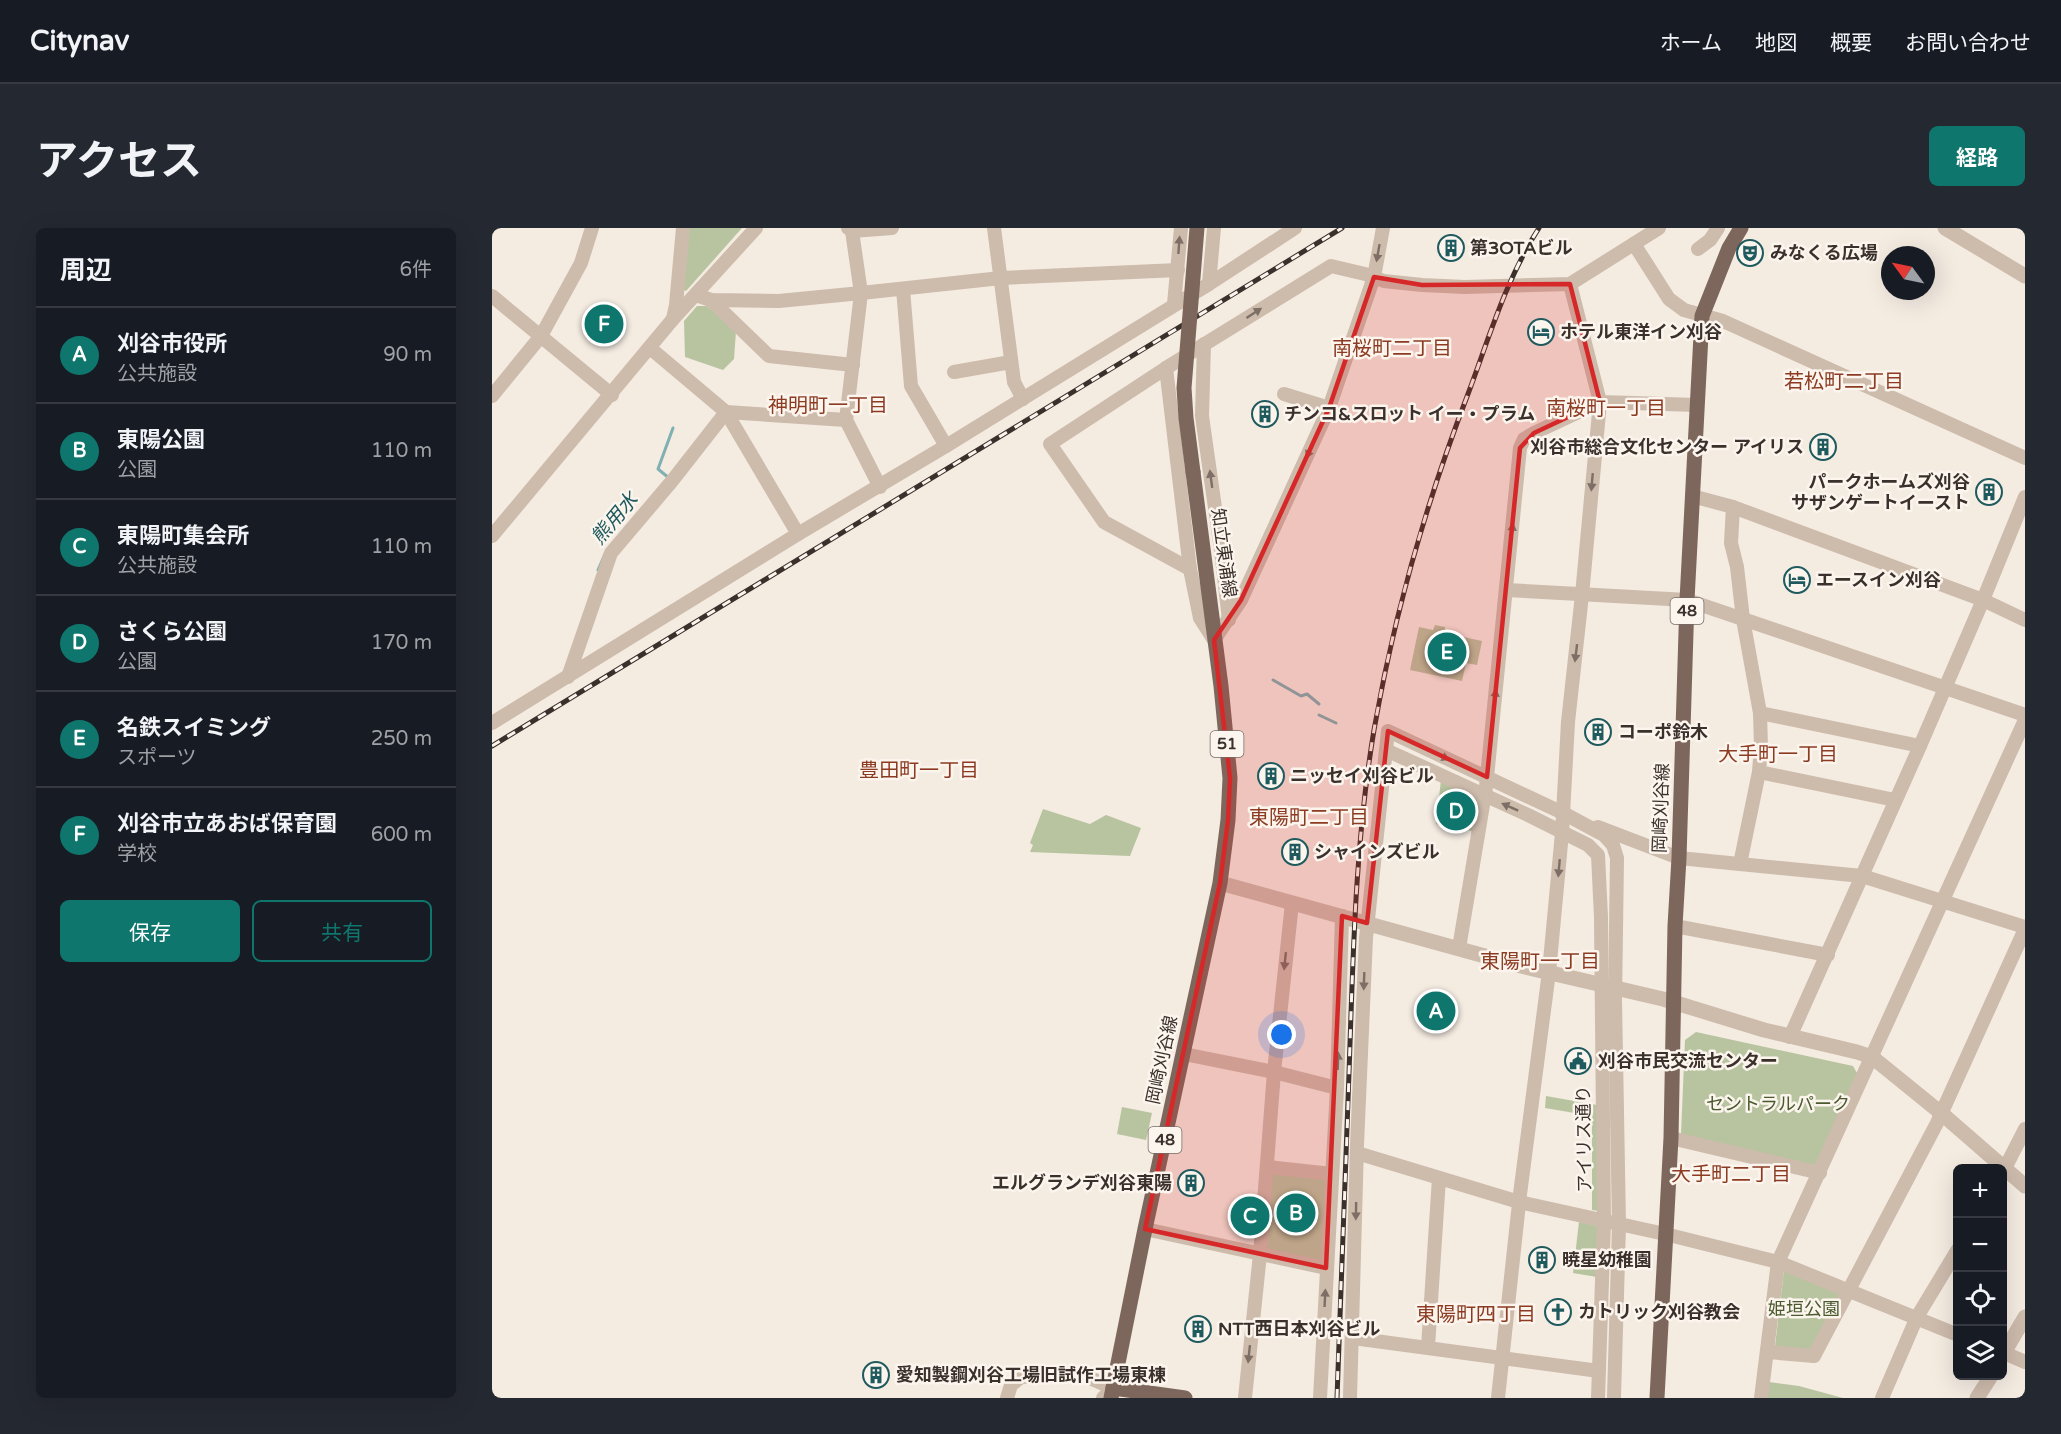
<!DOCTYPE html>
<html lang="ja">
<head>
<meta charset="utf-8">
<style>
	:root { --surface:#171b24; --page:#242831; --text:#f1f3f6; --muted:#9ea1a6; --line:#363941; --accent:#0f766e }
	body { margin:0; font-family:"Varela Round","Noto Sans JP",sans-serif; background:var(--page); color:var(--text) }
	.controls { position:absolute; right:18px; bottom:18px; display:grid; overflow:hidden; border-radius:9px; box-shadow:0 6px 24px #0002 }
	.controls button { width:54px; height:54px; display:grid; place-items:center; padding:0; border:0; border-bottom:2px solid var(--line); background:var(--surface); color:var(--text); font:30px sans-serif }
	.compass { position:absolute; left:1389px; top:18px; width:54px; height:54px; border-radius:50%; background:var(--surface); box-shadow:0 6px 24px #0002; rotate:303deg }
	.you { position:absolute; left:790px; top:807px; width:21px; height:21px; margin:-15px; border:4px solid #fff; border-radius:50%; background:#1a73e8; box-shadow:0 0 0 9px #1a73e833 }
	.badge { display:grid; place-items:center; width:39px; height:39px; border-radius:50%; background:var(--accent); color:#fff; font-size:20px; font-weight:700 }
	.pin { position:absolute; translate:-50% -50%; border:3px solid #fff; box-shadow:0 2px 6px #0006 }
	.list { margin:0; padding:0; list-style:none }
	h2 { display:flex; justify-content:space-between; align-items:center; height:78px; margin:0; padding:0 24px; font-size:26px }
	h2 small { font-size:20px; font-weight:400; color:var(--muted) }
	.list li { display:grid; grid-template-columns:39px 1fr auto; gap:18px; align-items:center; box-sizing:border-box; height:96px; padding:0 24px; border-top:2px solid var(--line) }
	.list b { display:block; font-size:22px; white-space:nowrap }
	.list p { margin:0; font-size:20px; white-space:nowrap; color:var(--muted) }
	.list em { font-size:20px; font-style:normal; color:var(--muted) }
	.actions { display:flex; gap:12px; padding:18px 24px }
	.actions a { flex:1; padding:14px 0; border:2px solid var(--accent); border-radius:9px; text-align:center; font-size:21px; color:var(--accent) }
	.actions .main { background:var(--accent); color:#fff }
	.icon { flex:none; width:33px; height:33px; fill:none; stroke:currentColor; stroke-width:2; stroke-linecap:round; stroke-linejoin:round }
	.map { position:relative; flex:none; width:1533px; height:1170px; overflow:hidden; border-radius:9px }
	header { display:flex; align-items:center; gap:36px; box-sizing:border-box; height:84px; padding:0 30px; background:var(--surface); border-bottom:2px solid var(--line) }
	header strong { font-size:28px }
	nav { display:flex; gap:33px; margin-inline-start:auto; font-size:21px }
	.intro { display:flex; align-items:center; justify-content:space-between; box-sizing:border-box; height:144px; padding:0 36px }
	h1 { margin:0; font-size:42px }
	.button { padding:15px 27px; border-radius:9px; background:var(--accent); color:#fff; font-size:21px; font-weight:700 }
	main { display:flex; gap:36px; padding:0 36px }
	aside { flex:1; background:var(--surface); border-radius:9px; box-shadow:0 6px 24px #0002 }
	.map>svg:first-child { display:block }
	.green { fill:#b8c4a0 }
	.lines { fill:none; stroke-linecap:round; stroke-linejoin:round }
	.stream { stroke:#7fb0b2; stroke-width:3 }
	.minor { stroke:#cdbbac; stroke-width:14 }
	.tertiary { stroke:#cdbbac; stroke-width:15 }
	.primary { stroke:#7d675c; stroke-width:15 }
	.rail-casing { stroke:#3b302b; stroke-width:5 }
	.rail { stroke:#fbf5ee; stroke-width:3; stroke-dasharray:9; stroke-linecap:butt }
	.primary-bridge { stroke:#7d675c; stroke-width:15 }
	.oneway { fill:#7d6f65 }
	.marked { fill:#d62828; fill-opacity:0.2; stroke:#d62828; stroke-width:4.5; stroke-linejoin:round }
	.labels { text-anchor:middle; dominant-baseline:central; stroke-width:5; stroke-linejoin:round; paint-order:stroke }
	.shield { fill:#fbf5ee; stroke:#756b66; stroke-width:1.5 }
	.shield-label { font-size:16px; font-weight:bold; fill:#3b302b }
	.poi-label { font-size:18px; font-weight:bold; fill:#3b302b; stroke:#fbf5ee; text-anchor:start }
	.street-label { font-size:18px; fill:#3b302b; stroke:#fbf5ee }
	.park-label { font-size:18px; fill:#4a5a2e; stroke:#fbf5ee }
	.neighbourhood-label { font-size:20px; fill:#8c3b22; stroke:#fbf5ee }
	.water-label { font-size:20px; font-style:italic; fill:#1f5a5e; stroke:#fbf5ee }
</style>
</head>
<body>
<header>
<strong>Citynav</strong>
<nav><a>ホーム</a><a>地図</a><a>概要</a><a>お問い合わせ</a></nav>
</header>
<div class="intro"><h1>アクセス</h1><a class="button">経路</a></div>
<main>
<aside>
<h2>周辺<small>6件</small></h2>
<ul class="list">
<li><span class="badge">A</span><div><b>刈谷市役所</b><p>公共施設</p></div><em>90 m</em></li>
<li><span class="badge">B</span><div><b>東陽公園</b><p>公園</p></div><em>110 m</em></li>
<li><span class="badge">C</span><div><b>東陽町集会所</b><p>公共施設</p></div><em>110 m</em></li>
<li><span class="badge">D</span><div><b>さくら公園</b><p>公園</p></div><em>170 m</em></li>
<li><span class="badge">E</span><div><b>名鉄スイミング</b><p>スポーツ</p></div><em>250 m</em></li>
<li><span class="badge">F</span><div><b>刈谷市立あおば保育園</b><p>学校</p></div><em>600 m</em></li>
</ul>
<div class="actions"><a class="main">保存</a><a>共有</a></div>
</aside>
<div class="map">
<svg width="1533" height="1170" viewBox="0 0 1533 1170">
	<rect width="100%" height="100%" fill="#f4ebe1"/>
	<g class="green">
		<polygon points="195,0 250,0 194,63 190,61"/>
		<polygon points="205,78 215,78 244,103 242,131 231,142 193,129 192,93"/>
		<polygon points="943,397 953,399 953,405 990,413 985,437 974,435 970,453 918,442 927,399 941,402"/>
		<polygon points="949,552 986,570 980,603 944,596"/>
		<polygon points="551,581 598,596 614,587 649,600 638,628 538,624 541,617 538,615"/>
		<polygon points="1204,804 1361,838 1365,845 1324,938 1189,906 1193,812"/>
		<polygon points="1054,868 1105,877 1107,983 1100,982 1100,888 1053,880"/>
		<polygon points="630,879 660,885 654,912 625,906"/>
		<polygon points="779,944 834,949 830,1034 772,1021"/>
		<polygon points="1087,994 1106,998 1105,1049 1081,1045"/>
		<polygon points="1292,1042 1349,1065 1318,1123 1283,1118"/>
		<polygon points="1277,1154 1307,1158 1351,1170 1275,1170"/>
	</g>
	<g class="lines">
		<g class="stream">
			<polyline points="177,250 166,241 181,200"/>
			<polyline points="106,342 113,326"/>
			<polyline points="781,452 809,468 815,466 827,476"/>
			<polyline points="827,487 844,495"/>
		</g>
		<g class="minor">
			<polyline points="356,0 360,3 369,65 509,50 686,42"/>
			<polyline points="502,0 522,154 531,171"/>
			<polyline points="360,3 400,0"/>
			<polyline points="1142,16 1177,71 1192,82 1231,93 1533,230"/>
			<polyline points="1206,21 1218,12 1226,0"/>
			<polyline points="717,56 722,0"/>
			<polyline points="1078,56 1108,174 1205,177"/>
			<polyline points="411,61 419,158 454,218"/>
			<polyline points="204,67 219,72 287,73 369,65 354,192 234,184"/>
			<polyline points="0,68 120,167"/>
			<polyline points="219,72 277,128 361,137"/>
			<polyline points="682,76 689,0"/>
			<polyline points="181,91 184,77 191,0"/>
			<polyline points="712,116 710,188 729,322 737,392"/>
			<polyline points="674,140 698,341 708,390 722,412 749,372 837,180 882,49 891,0"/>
			<polyline points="462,144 519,134"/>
			<polyline points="792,166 837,180"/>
			<polyline points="0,168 49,108 89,35 100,0"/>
			<polyline points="234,184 306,306"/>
			<polyline points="354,192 388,259"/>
			<polyline points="1200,268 1241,279 1491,372 1533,392"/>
			<polyline points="1241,279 1239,315 1245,339 1251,391 1268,485 1269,519 1267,544 1248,636"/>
			<polyline points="0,308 181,91 264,0"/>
			<polyline points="698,341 612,294 558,216 674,140 839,38 873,46 892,53 930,57 973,59 1078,56 1167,0"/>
			<polyline points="1014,362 1195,372 1533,487"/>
			<polyline points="76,449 119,325 180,253 234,184 158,120"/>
			<polyline points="1268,485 1428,518"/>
			<polyline points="0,495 306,306 454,218 717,56 803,0"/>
			<polyline points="894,522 1036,587 1096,617 1106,627 1109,689 1112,994 1106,1170"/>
			<polyline points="1267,544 1403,572"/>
			<polyline points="1106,599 1187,630 1370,648 1533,699"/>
			<polyline points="1183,698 1336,727"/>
			<polyline points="967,720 994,559 1028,220 1032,211 1042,205 1108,174 1090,367 1076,494 1070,605 1057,744 1028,966 1006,1170"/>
			<polyline points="1298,809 1428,518 1491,372 1533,269"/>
			<polyline points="692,826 782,844 845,860"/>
			<polyline points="1179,910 1328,945"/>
			<polyline points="865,925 1027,974 1173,1006 1286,1034 1466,1107"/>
			<polyline points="775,939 840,946"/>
			<polyline points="1510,946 1533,901"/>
			<polyline points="653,1001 834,1040"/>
			<polyline points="861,1110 1107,1143"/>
			<polyline points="936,1119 947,950"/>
			<polyline points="1276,1124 1322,1128 1445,895 1533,701"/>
			<polyline points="1510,1124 1533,1134"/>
			<polyline points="515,1170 519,1157 529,1149 582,1146 591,1147 621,1160 611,1170"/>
			<polyline points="753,1170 768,1026 782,844 800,675"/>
			<polyline points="828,1170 845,860 850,688"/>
			<polyline points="858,1170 865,917 874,710 896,503 1071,585 1112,607 1121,617 1125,630 1123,772 1127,997 1122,1170"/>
			<polyline points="1269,1170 1286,1034 1533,492"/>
			<polyline points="1390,1170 1425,1089 1466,1021"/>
		</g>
		<g class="tertiary">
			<polyline points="1453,0 1533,48"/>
			<polyline points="728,655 1029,738 1171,771 1272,802 1365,824 1380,829 1449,885 1533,958"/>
			<polyline points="1510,1128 1533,1089"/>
			<polyline points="1485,1170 1499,1148"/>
		</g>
		<g class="primary">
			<polyline points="621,1160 693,1170"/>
			<polyline points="619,1170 653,1001 728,655 736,592 738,550 729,458 701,244"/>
			<polyline points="1165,1170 1179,910 1183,698 1187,630 1195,372 1210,88 1237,20 1249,0"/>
		</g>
		<defs>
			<g id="rail">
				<polyline points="0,518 850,0"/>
				<path d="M 845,1170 C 848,1062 854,953 857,845 C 861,731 863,615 882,502 C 902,387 934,275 976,166 C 997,110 1014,51 1047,0"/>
			</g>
		</defs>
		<use href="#rail" class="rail-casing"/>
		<use href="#rail" class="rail"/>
		<polyline class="primary-bridge" points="701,244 694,190 692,160 705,0"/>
	</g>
	<defs><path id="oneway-solid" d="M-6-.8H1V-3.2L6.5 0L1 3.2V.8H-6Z" transform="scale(1.5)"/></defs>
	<g class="oneway">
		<use href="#oneway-solid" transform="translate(687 17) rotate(-86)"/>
		<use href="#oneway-solid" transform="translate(886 25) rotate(100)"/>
		<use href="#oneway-solid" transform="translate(762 85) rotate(-33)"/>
		<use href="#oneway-solid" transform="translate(818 222) rotate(115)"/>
		<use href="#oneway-solid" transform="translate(719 251) rotate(-98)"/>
		<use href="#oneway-solid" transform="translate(1100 254) rotate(95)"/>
		<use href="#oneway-solid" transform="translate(1020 304) rotate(-84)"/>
		<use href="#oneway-solid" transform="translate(1084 425) rotate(97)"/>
		<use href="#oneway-solid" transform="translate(1003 470) rotate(-84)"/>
		<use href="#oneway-solid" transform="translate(949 528) rotate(25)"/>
		<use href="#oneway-solid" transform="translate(1018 579) rotate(-156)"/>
		<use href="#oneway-solid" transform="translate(1067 640) rotate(95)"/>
		<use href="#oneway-solid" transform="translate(793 733) rotate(96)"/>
		<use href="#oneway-solid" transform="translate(872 753) rotate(92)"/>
		<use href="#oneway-solid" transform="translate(846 833) rotate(-88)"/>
		<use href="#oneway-solid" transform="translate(864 983) rotate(91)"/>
		<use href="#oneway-solid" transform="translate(833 1070) rotate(-87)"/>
		<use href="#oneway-solid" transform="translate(757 1126) rotate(96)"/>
	</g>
	<path class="marked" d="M 882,49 L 930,57 L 1078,56 L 1108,174 L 1042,205 L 1028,220 L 995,549 L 896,503 L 875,695 L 850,688 L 834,1040 L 653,1001 L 728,655 L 736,592 L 738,550 L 722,412 L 749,372 L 837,180 Z"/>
	<defs>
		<symbol id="building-ring" viewBox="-11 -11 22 22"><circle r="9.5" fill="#fbf5ee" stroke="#1f5a5e" stroke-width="1.5"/><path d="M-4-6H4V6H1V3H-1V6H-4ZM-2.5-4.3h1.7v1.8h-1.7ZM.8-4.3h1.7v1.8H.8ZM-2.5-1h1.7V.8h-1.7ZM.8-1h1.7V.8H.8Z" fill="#1f5a5e"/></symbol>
		<symbol id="theatre-ring" viewBox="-11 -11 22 22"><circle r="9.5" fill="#fbf5ee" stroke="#1f5a5e" stroke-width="1.5"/><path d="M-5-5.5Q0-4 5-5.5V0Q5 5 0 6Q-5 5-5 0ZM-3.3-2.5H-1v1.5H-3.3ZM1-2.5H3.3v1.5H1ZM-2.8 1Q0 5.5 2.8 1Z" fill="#1f5a5e"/></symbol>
		<symbol id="hotel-ring" viewBox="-11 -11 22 22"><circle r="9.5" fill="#fbf5ee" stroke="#1f5a5e" stroke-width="1.5"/><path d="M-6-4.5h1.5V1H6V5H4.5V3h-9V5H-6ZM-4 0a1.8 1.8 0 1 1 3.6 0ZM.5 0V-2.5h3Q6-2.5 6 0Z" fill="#1f5a5e"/></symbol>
		<symbol id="civic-ring" viewBox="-11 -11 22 22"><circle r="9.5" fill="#fbf5ee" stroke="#1f5a5e" stroke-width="1.5"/><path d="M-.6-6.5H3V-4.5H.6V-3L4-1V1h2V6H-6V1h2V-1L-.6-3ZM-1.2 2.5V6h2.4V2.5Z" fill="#1f5a5e"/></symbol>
		<symbol id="church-ring" viewBox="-11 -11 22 22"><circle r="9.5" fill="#fbf5ee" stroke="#1f5a5e" stroke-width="1.5"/><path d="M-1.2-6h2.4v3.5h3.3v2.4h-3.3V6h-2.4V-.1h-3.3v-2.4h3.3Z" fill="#1f5a5e"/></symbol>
	</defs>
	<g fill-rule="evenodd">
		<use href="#building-ring" x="944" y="5" width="30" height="30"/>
		<use href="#theatre-ring" x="1243" y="10" width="30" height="30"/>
		<use href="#hotel-ring" x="1034" y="89" width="30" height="30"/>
		<use href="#building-ring" x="758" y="171" width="30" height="30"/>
		<use href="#building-ring" x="1316" y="204" width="30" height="30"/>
		<use href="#building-ring" x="1482" y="249" width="30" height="30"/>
		<use href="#hotel-ring" x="1290" y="337" width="30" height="30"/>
		<use href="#building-ring" x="1091" y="489" width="30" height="30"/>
		<use href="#building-ring" x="764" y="533" width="30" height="30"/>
		<use href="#building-ring" x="788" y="609" width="30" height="30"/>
		<use href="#civic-ring" x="1071" y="818" width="30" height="30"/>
		<use href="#building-ring" x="684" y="940" width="30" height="30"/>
		<use href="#building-ring" x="1035" y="1017" width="30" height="30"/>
		<use href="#church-ring" x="1051" y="1069" width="30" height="30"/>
		<use href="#building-ring" x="691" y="1086" width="30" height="30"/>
		<use href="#building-ring" x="369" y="1132" width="30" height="30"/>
	</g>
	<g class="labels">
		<g class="shield">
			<rect x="1178.5" y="370" width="33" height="26" rx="4.5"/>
			<rect x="718.5" y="503" width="33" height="26" rx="4.5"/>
			<rect x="656.5" y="899" width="33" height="26" rx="4.5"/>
		</g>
		<g class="shield-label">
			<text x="1195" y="383">48</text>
			<text x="735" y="516">51</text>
			<text x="673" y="912">48</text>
		</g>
		<g class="poi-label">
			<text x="978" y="20">第3OTAビル</text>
			<text x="1278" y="25">みなくる広場</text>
			<text x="1068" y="104">ホテル東洋イン刈谷</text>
			<text x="792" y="186">チンコ&amp;スロット イー・プラム</text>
			<text x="1312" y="219" text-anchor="end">刈谷市総合文化センター アイリス</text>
			<text x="1478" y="254" text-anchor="end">パークホームズ刈谷<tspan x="1478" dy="21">サザンゲートイースト</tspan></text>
			<text x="1324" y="352">エースイン刈谷</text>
			<text x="1126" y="504">コーポ鈴木</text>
			<text x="798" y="548">ニッセイ刈谷ビル</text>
			<text x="822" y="624">シャインズビル</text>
			<text x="1106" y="833">刈谷市民交流センター</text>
			<text x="680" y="955" text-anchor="end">エルグランデ刈谷東陽</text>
			<text x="1070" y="1032">暁星幼稚園</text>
			<text x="1086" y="1084">カトリック刈谷教会</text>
			<text x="726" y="1101">NTT西日本刈谷ビル</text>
			<text x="404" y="1147">愛知製鋼刈谷工場旧試作工場東棟</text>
		</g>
		<g class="street-label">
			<text transform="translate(732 325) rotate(82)">知立東浦線</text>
			<text transform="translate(1169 580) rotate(-88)">岡崎刈谷線</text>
			<text transform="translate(670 832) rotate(-78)">岡崎刈谷線</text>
			<text transform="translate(1092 911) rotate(-91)">アイリス通り</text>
		</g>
		<g class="park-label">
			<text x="1286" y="876">セントラルパーク</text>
			<text x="1312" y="1081">姫垣公園</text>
		</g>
		<g class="neighbourhood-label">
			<text x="900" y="121">南桜町二丁目</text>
			<text x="1352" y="154">若松町二丁目</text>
			<text x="336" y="178">神明町一丁目</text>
			<text x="1114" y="181">南桜町一丁目</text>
			<text x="1286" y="527">大手町一丁目</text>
			<text x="427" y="543">豊田町一丁目</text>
			<text x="817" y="590">東陽町二丁目</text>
			<text x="1048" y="734">東陽町一丁目</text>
			<text x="1239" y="947">大手町二丁目</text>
			<text x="984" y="1087">東陽町四丁目</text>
		</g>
		<g class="water-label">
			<text transform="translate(123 291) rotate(-50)">熊用水</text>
		</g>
	</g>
</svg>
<div class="controls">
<button>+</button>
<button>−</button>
<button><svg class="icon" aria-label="locate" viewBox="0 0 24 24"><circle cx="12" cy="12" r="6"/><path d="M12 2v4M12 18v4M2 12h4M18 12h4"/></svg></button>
<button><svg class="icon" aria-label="layers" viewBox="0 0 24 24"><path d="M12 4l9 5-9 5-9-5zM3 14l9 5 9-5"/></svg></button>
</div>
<svg class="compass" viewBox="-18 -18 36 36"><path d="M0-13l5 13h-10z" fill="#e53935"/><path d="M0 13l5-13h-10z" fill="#9ea1a6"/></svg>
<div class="you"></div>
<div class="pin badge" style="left:944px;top:783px">A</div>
<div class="pin badge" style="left:804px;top:985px">B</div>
<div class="pin badge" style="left:758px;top:988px">C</div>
<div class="pin badge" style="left:964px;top:583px">D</div>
<div class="pin badge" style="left:955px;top:424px">E</div>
<div class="pin badge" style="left:112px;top:96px">F</div>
</div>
</main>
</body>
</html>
